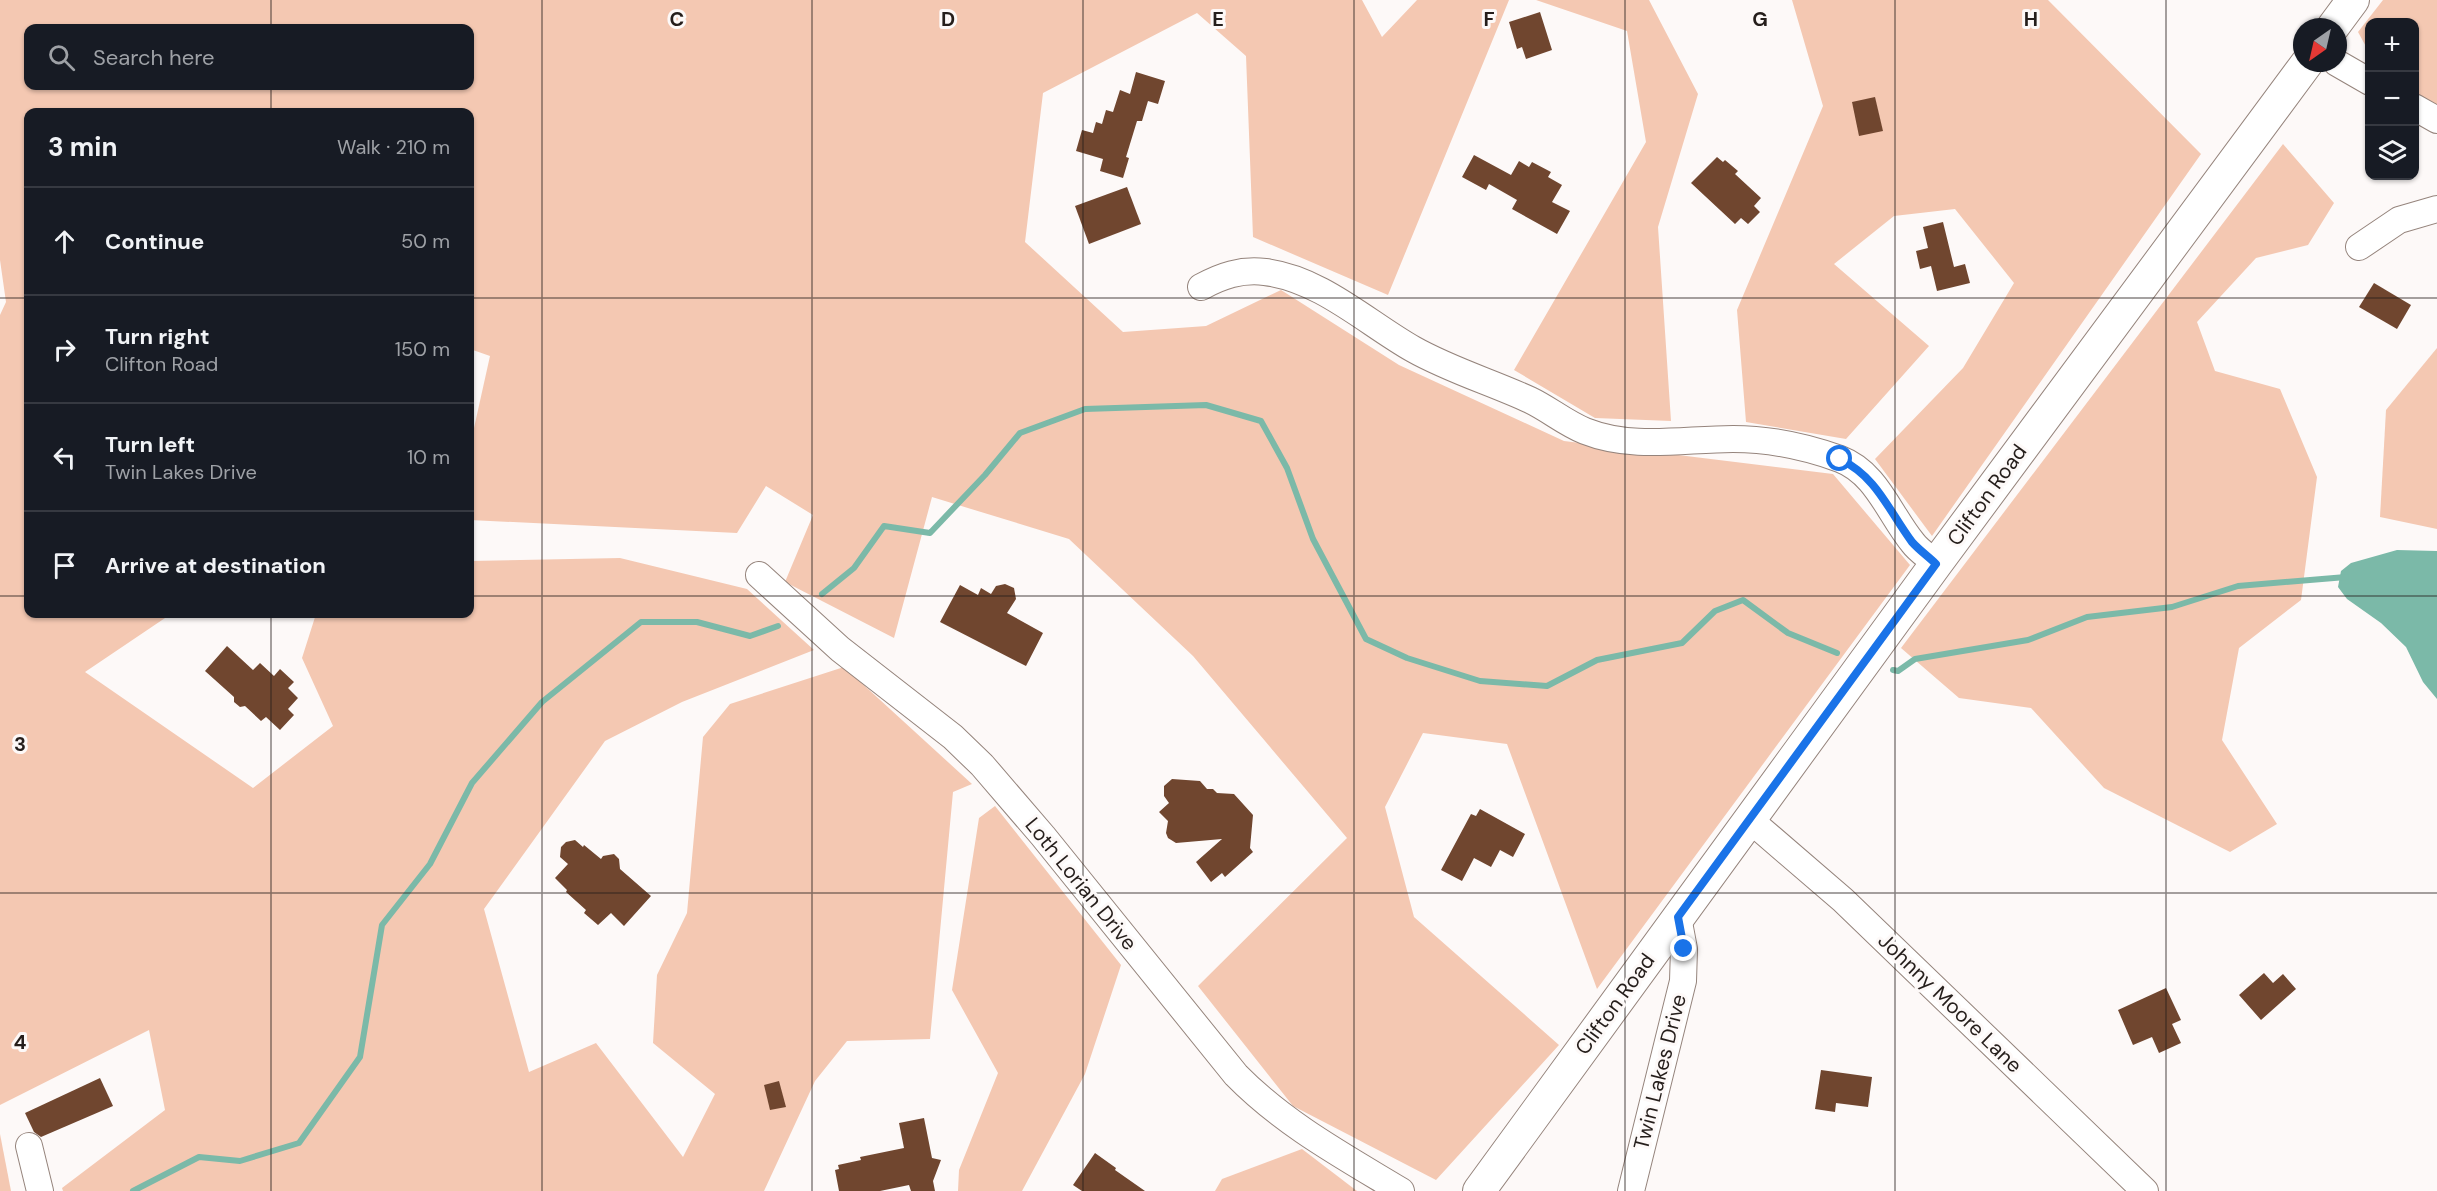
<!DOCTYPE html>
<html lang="en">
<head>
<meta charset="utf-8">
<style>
	:root { --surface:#171b24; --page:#242831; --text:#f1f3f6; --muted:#9ea1a6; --line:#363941 }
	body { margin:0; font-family:"DM Sans",sans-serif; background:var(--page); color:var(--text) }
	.controls { position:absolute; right:18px; top:18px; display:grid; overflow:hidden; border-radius:12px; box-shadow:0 2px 4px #0004 }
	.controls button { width:54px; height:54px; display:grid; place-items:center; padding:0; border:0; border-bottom:2px solid var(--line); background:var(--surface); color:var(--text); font:30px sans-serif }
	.compass { position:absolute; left:2293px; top:18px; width:54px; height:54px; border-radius:50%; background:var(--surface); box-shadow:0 2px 4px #0004; rotate:214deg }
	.stop { position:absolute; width:18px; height:18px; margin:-14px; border:4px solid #1a73e8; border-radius:50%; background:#fff }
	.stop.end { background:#1a73e8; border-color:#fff; box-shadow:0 2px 6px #0008 }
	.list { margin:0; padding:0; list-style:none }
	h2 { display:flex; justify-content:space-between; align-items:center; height:78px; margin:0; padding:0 24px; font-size:26px }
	h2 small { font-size:20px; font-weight:400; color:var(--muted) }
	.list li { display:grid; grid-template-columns:39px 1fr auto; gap:18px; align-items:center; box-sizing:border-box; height:108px; padding:0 24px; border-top:2px solid var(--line) }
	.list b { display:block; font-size:22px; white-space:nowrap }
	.list p { margin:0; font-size:20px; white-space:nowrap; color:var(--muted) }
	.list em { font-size:20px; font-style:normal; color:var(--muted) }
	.icon { flex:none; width:33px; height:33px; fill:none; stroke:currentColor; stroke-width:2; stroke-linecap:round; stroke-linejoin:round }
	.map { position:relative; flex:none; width:2437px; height:1191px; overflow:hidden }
	.search { position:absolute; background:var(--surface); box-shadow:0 2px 4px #0004; left:24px; top:24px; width:450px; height:66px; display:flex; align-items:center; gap:15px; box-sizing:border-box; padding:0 21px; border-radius:12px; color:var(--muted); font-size:22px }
	.panel { position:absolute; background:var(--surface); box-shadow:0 2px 4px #0004; left:24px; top:108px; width:450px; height:510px; border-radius:12px }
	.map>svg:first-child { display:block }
	.green { fill:#f4c8b2; fill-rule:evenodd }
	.water { fill:#7bb9a8 }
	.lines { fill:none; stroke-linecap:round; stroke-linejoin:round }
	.stream { stroke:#7bb9a8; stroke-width:6 }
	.building { fill:#70462f }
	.minor-casing { stroke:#95847c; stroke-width:28 }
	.major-casing { stroke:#95847c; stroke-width:34 }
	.minor { stroke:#fff; stroke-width:26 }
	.major { stroke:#fff; stroke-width:32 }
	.route { stroke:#1a73e8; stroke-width:8 }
	.grid { fill:none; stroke:#251e1b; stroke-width:1.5; stroke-opacity:0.55 }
	.labels { text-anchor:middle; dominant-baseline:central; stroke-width:6; stroke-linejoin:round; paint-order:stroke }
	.street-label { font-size:21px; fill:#251e1b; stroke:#fdf9f8 }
	.grid-label { font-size:20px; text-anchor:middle; font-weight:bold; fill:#251e1b; stroke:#fdf9f8; stroke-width:6; stroke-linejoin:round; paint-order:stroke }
</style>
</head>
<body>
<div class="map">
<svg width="2437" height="1191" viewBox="0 0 2437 1191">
	<rect width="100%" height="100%" fill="#fdf9f8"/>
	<g class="green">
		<path d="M 0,0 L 1362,0 L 1382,37 L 1417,0 L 1509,0 L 1388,295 L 1253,237 L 1246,56 L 1197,13 L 1043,93 L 1025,242 L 1123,332 L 1206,326 L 1281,290 L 1399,365 L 1564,441 L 1833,474 L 1910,565 L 1597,989 L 1507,744 L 1423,733 L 1385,807 L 1414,917 L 1559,1045 L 1436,1180 L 1293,1106 L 1198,986 L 1347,838 L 1193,656 L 1069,539 L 932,497 L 894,638 L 785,582 L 813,515 L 766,486 L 737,533 L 470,520 L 470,446 L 490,356 L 470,349 L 470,112 L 28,112 L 28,614 L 171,614 L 85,672 L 253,788 L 333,726 L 302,658 L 316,614 L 470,614 L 470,561 L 620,558 L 747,589 L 814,650 L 682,702 L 605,741 L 484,909 L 529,1072 L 596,1043 L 683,1157 L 715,1094 L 653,1043 L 657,975 L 687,913 L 703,737 L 730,704 L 844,667 L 972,784 L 953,792 L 930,1039 L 847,1041 L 815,1081 L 764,1191 L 63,1191 L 62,1188 L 165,1110 L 149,1030 L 0,1105 L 0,315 L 6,302 L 0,260 ZM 28,28 L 470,28 L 470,86 L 28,86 Z"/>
		<polygon points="1536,0 1649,0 1698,94 1658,227 1671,421 1595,418 1514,370 1646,142 1627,31"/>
		<polygon points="1792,0 2048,0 2201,154 1932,536 1875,459 1963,368 2014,283 1955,209 1894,216 1834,264 1929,346 1846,439 1746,422 1737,310 1823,106"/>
		<polygon points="2383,0 2437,0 2437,110 2415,97 2414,22 2370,22 2369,52 2358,32"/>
		<polygon points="2283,144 2334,203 2308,245 2256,258 2197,322 2215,371 2280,389 2317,477 2301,600 2239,648 2222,740 2277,824 2230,852 2104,788 2031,708 1959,698 1901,648"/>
		<polygon points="2437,348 2437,529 2380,517 2386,410"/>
		<polygon points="995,806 1121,965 1085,1074 1022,1191 958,1191 959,1170 998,1073 952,990 979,818"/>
		<polygon points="0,1134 11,1191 0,1191"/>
		<polygon points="1302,1149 1357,1191 1215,1191 1222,1179"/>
	</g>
	<polygon class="water" points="2397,550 2437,551 2437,699 2423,682 2406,647 2381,623 2347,599 2338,587 2341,571 2351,563"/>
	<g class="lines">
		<g class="stream">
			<polyline points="822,594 854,568 884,526 930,533 985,475 1020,433 1085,409 1206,405 1261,421 1287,468 1313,539 1366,639 1407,658 1480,681 1547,686 1597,660 1682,643 1715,611 1743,600 1788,633 1837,653"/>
			<polyline points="1893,670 1898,671 1915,659 2028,640 2087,617 2172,607 2238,586 2346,577"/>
			<polyline points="133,1191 199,1157 240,1161 299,1143 360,1057 382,925 430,864 472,783 542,702 641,622 697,622 750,636 778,626"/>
		</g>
	</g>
	<g class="building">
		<polygon points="1540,12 1552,50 1526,59 1522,47 1517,49 1509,22"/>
		<polygon points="1136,72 1165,81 1158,104 1148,101 1142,121 1137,121 1126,157 1129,158 1123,178 1100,171 1103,159 1076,151 1082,130 1093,133 1096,122 1102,124 1106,110 1113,112 1120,90 1130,94"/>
		<polygon points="1875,97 1883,131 1859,136 1852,102"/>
		<polygon points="1474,155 1511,175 1519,161 1529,167 1532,162 1551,172 1548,177 1562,185 1552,202 1570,211 1557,234 1512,209 1517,200 1489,184 1486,190 1462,177"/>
		<polygon points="1717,157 1723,162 1725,160 1738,171 1735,174 1761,198 1754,206 1760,212 1748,224 1741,218 1735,224 1691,183"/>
		<polygon points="1127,187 1141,224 1089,244 1075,206"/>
		<polygon points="1943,222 1954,267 1965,264 1970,283 1937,291 1931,266 1920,269 1916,251 1928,248 1923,227"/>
		<polygon points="2374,283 2411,305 2397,329 2359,307"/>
		<polygon points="1005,584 1014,588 1016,599 1007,613 1043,633 1026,666 940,622 960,585 978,595 981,588 991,594 996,586"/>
		<polygon points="227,646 253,670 260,663 274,676 280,669 294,682 288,688 298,698 288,709 294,715 280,730 266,717 261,721 245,706 240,707 234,702 234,697 205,671"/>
		<polygon points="1172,779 1200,781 1207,789 1213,789 1217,793 1234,794 1253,815 1250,848 1253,852 1225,877 1222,873 1211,882 1196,862 1222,839 1176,843 1168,838 1166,833 1168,821 1159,812 1169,803 1164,796 1164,786"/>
		<polygon points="1480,809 1525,834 1513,857 1500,850 1491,867 1474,858 1462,881 1441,870 1471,814 1476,816"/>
		<polygon points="575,840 583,847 584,845 601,859 603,856 614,854 619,859 620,869 651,896 624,926 611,913 598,925 584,913 586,910 566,892 567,890 555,878 568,864 560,857 561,847 566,842"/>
		<polygon points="2264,973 2273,983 2283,974 2296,989 2261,1020 2239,995"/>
		<polygon points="2166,988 2181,1020 2172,1024 2181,1043 2159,1053 2152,1037 2133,1045 2118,1010"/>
		<polygon points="1821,1070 1872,1077 1868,1107 1836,1103 1835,1112 1815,1109"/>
		<polygon points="100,1078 113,1106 41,1137 34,1132 25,1113"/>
		<polygon points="779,1081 786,1107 770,1110 764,1085"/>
		<polygon points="924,1118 932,1158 941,1160 933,1181 935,1191 911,1191 909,1185 880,1191 839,1191 835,1170 839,1169 838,1165 861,1160 860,1157 904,1148 899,1123"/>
		<polygon points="1095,1153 1116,1168 1115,1170 1145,1191 1082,1191 1073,1185"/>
	</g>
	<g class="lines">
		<defs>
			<g id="minor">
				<polyline points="2337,63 2370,82"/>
				<polyline points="2414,107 2437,120"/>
				<polyline points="2359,247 2399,220 2437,209"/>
				<path d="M 1201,287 C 1221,276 1241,269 1265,272 C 1321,279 1367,323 1413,349 C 1450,370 1491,382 1530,400 C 1549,409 1565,423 1585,431 C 1633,450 1683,439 1733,439 C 1768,439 1807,447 1840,459 C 1877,473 1889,514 1913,543 C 1919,551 1929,557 1936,564"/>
				<path d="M 759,575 L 840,649 L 953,737 L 982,765 L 1043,836 L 1236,1075 C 1284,1124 1343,1156 1401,1191"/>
				<polyline points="1750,820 1843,900 2145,1191"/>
				<polyline points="29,1146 40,1191"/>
				<polyline points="1631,1191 1683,981 1684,949 1678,917"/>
			</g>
			<g id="major">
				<polyline points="2333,27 2353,0"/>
				<polyline points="1479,1191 1936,564 2307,63"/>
			</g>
		</defs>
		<use href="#minor" class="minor-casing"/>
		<use href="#major" class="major-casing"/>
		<use href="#minor" class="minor"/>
		<use href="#major" class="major"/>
	</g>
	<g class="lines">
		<path class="route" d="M 1684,949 L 1678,917 L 1936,564 C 1929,557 1919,550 1912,542 C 1888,510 1878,478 1840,459"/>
	</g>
	<path class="grid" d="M 271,0 L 271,28M 542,0 L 542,1191M 812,0 L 812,1191M 1083,0 L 1083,1191M 1354,0 L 1354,1191M 1625,0 L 1625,1191M 1895,0 L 1895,1191M 2166,0 L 2166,1191M 271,86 L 271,112M 0,298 L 28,298M 470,298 L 2437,298M 0,596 L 28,596M 470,596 L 2437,596M 271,614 L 271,1191M 0,893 L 2437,893"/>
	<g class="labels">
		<g class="street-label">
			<text transform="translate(1987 495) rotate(-54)">Clifton Road</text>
			<text transform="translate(1081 884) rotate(51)">Loth Lorian Drive</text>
			<text transform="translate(1950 1003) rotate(44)">Johnny Moore Lane</text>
			<text transform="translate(1615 1004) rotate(-54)">Clifton Road</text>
			<text transform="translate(1660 1072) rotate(-76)">Twin Lakes Drive</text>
		</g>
	</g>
	<g class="grid-label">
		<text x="677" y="26">C</text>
		<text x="948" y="26">D</text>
		<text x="1218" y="26">E</text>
		<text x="1489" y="26">F</text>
		<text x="1760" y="26">G</text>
		<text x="2031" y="26">H</text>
		<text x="20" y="751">3</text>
		<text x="20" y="1049">4</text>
	</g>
</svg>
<div class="controls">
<button>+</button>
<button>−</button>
<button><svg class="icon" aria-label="layers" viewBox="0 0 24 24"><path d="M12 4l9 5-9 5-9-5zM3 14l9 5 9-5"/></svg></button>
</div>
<svg class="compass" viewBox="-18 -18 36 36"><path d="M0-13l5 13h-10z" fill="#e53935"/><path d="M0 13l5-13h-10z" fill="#9ea1a6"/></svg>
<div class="stop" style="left:1840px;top:459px"></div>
<div class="stop end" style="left:1684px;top:949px"></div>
<div class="search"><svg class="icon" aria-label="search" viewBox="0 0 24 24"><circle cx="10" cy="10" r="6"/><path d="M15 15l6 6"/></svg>Search here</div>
<section class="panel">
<h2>3 min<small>Walk · 210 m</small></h2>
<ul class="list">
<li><svg class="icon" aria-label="ahead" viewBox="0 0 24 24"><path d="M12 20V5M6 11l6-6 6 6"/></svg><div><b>Continue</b></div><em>50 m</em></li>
<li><svg class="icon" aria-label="right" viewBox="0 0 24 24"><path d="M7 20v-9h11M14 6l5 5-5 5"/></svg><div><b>Turn right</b><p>Clifton Road</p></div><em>150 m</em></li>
<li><svg class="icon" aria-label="left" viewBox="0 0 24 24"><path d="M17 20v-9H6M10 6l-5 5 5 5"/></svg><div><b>Turn left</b><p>Twin Lakes Drive</p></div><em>10 m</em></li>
<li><svg class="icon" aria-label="arrive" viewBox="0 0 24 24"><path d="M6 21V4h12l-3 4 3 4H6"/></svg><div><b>Arrive at destination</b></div></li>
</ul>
</section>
</div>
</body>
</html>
